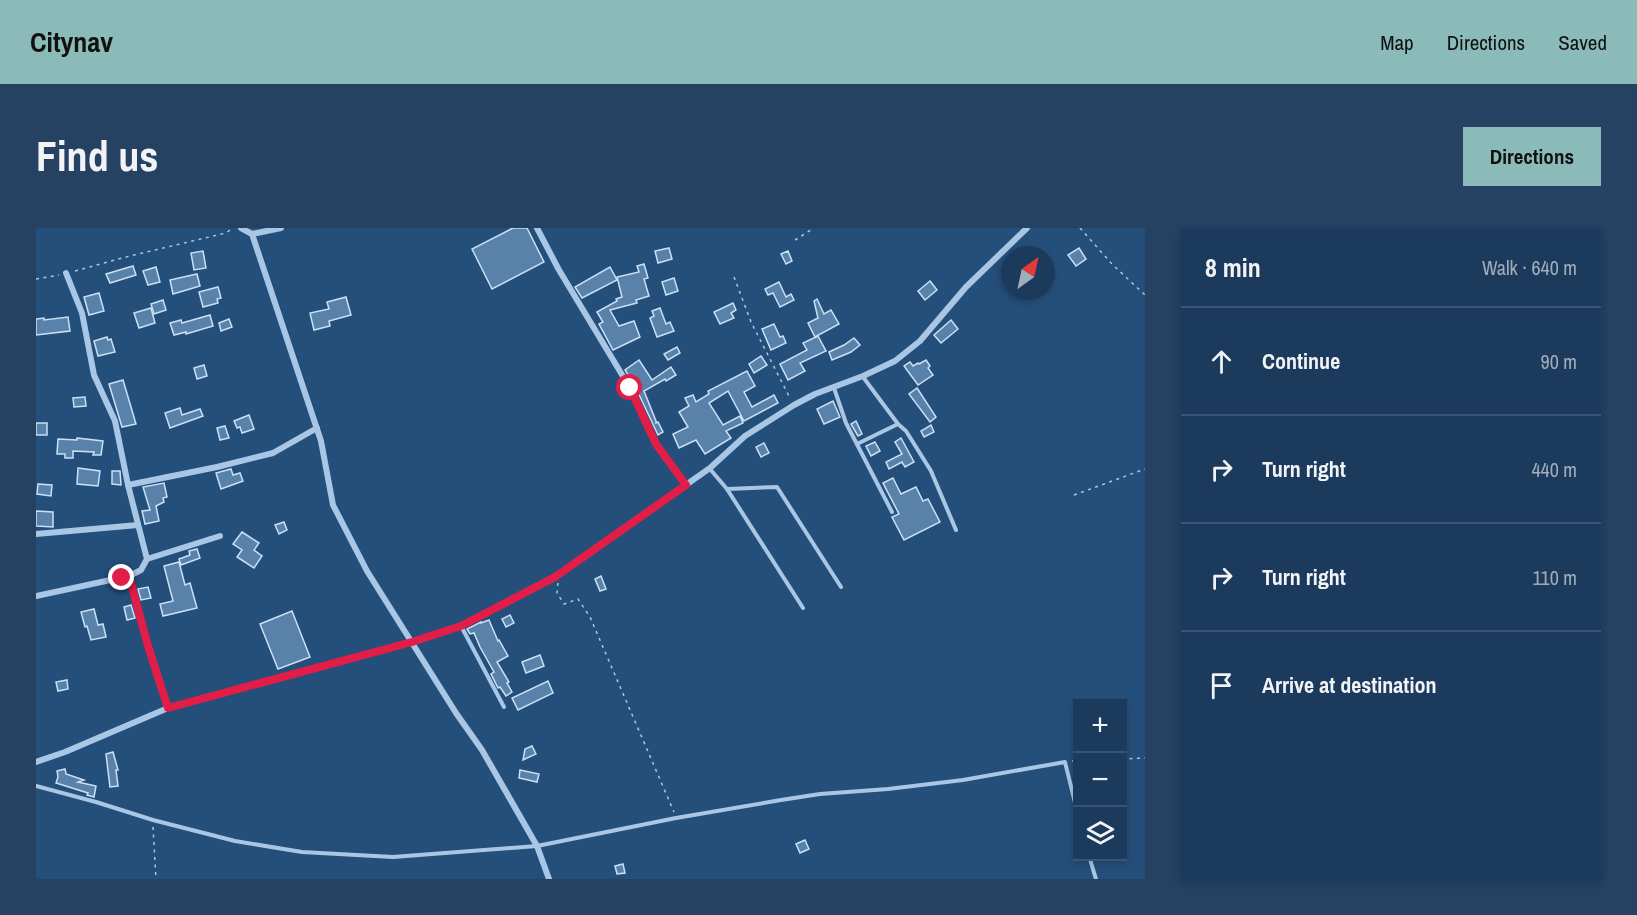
<!DOCTYPE html>
<html lang="en">
<head>
<meta charset="utf-8">
<style>
	:root { --surface:#1c3b5c; --page:#254262; --text:#f1f3f6; --muted:#a0adbb; --line:#3a5572; --accent:#8bbbb9 }
	body { margin:0; font-family:"Archivo Narrow",sans-serif; background:var(--page); color:var(--text) }
	.controls { position:absolute; right:18px; bottom:18px; display:grid; overflow:hidden; border-radius:0px; box-shadow:0 3px 9px #0003 }
	.controls button { width:54px; height:54px; display:grid; place-items:center; padding:0; border:0; border-bottom:2px solid var(--line); background:var(--surface); color:var(--text); font:30px sans-serif }
	.compass { position:absolute; left:965px; top:18px; width:54px; height:54px; border-radius:50%; background:var(--surface); box-shadow:0 3px 9px #0003; rotate:33deg }
	.stop { position:absolute; width:18px; height:18px; margin:-14px; border:4px solid #e11d48; border-radius:50%; background:#fff }
	.stop.end { background:#e11d48; border-color:#fff; box-shadow:0 2px 6px #0008 }
	.list { margin:0; padding:0; list-style:none }
	h2 { display:flex; justify-content:space-between; align-items:center; height:78px; margin:0; padding:0 24px; font-size:26px }
	h2 small { font-size:20px; font-weight:400; color:var(--muted) }
	.list li { display:grid; grid-template-columns:39px 1fr auto; gap:18px; align-items:center; box-sizing:border-box; height:108px; padding:0 24px; border-top:2px solid var(--line) }
	.list b { display:block; font-size:22px; white-space:nowrap }
	.list em { font-size:20px; font-style:normal; color:var(--muted) }
	.icon { flex:none; width:33px; height:33px; fill:none; stroke:currentColor; stroke-width:2; stroke-linecap:round; stroke-linejoin:round }
	.map { position:relative; flex:none; width:1109px; height:651px; overflow:hidden; border-radius:0px }
	header { display:flex; align-items:center; gap:36px; box-sizing:border-box; height:84px; padding:0 30px; background:var(--accent); color:#111 }
	header strong { font-size:28px }
	nav { display:flex; gap:33px; margin-inline-start:auto; font-size:21px }
	.intro { display:flex; align-items:center; justify-content:space-between; box-sizing:border-box; height:144px; padding:0 36px }
	h1 { margin:0; font-size:42px }
	.button { padding:15px 27px; border-radius:0px; background:var(--accent); color:#111; font-size:21px; font-weight:700 }
	main { display:flex; gap:36px; padding:0 36px }
	aside { flex:1; background:var(--surface); border-radius:0px; box-shadow:0 3px 9px #0003 }
	.map>svg:first-child { display:block }
	.building { fill:#5982ab; stroke:#cbe0f4; stroke-width:1.5 }
	.lines { fill:none; stroke-linecap:round; stroke-linejoin:round }
	.path { stroke:#a9c7e5; stroke-width:1.5; stroke-dasharray:3 4.5; stroke-linecap:butt }
	.service { stroke:#a9c7e5; stroke-width:4 }
	.minor { stroke:#a9c7e5; stroke-width:6 }
	.route { stroke:#e11d48; stroke-width:8 }
</style>
</head>
<body>
<header>
<strong>Citynav</strong>
<nav><a>Map</a><a>Directions</a><a>Saved</a></nav>
</header>
<div class="intro"><h1>Find us</h1><a class="button">Directions</a></div>
<main>
<div class="map">
<svg width="1109" height="651" viewBox="0 0 1109 651">
	<rect width="100%" height="100%" fill="#254f7b"/>
	<g class="building">
		<polygon points="477,0 491,0 508,34 456,61 436,21"/>
		<polygon points="633,20 636,31 622,35 619,23"/>
		<polygon points="1043,20 1050,31 1040,38 1032,27"/>
		<polygon points="167,23 170,40 158,42 155,25"/>
		<polygon points="752,23 756,33 750,36 745,26"/>
		<polygon points="608,36 612,50 608,51 613,68 600,72 601,75 574,82 583,98 598,93 604,109 577,122 563,96 567,94 561,84 581,73 580,71 586,69 581,49 603,44 601,38"/>
		<polygon points="97,38 100,47 74,55 70,46"/>
		<polygon points="120,39 124,54 112,57 107,43"/>
		<polygon points="574,39 581,52 546,70 539,59"/>
		<polygon points="161,46 164,58 137,66 134,52"/>
		<polygon points="638,50 642,63 630,67 626,54"/>
		<polygon points="894,53 901,62 889,72 882,63"/>
		<polygon points="743,54 750,69 755,66 758,72 744,79 737,65 732,67 729,61"/>
		<polygon points="182,59 185,70 181,71 182,75 167,79 163,64"/>
		<polygon points="63,65 68,83 53,87 48,69"/>
		<polygon points="310,69 315,87 293,93 294,98 278,102 274,85 293,81 291,74"/>
		<polygon points="781,71 788,86 795,82 803,96 779,109 772,95 782,90 778,73"/>
		<polygon points="127,72 130,82 118,86 115,76"/>
		<polygon points="697,75 700,82 695,85 698,90 684,96 678,84"/>
		<polygon points="115,80 119,95 103,100 98,85"/>
		<polygon points="624,80 630,96 634,94 638,103 621,109 614,90 618,88 616,83"/>
		<polygon points="174,87 177,98 150,106 150,104 138,107 134,95 145,92 146,95"/>
		<polygon points="32,89 34,103 0,107 0,91 8,90 8,92"/>
		<polygon points="193,91 196,99 185,103 183,95"/>
		<polygon points="915,92 922,101 905,115 898,107"/>
		<polygon points="738,96 744,109 747,108 750,115 735,122 726,101"/>
		<polygon points="782,108 790,123 764,135 769,143 752,152 744,136 771,122 767,115"/>
		<polygon points="71,109 72,112 75,111 79,124 62,128 58,113"/>
		<polygon points="818,110 824,117 815,124 796,132 793,124 808,117"/>
		<polygon points="641,119 644,125 632,132 628,126"/>
		<polygon points="725,128 731,137 718,145 713,136"/>
		<polygon points="603,132 616,152 635,139 640,147 630,153 629,151 608,163 620,193 620,195 622,194 627,204 622,207 599,158 589,142"/>
		<polygon points="890,132 894,138 892,140 897,147 882,157 868,138 874,134 877,138 882,135 883,136"/>
		<polygon points="168,137 171,148 161,151 158,140"/>
		<polygon points="711,143 719,158 708,164 716,179 738,167 742,175 708,193 692,163 673,175 687,197 704,188 707,195 690,203 695,210 669,226 660,212 643,220 637,206 652,199 643,184 653,178 649,170 657,167 660,174 673,166 672,163"/>
		<polygon points="87,152 100,196 86,199 73,156"/>
		<polygon points="881,160 900,189 894,194 873,166"/>
		<polygon points="49,169 50,178 38,179 37,170"/>
		<polygon points="797,173 804,189 788,196 781,181"/>
		<polygon points="144,180 146,187 164,181 167,188 134,200 129,185"/>
		<polygon points="213,187 218,201 206,205 204,199 201,200 198,193"/>
		<polygon points="820,193 826,206 822,208 815,196"/>
		<rect x="0" y="195" width="11" height="12"/>
		<polygon points="895,197 898,204 888,209 885,203"/>
		<polygon points="189,198 193,210 184,212 181,200"/>
		<polygon points="41,210 67,213 65,227 57,227 58,224 37,223 37,230 29,230 29,226 21,226 22,211 41,212"/>
		<polygon points="865,210 878,234 869,239 866,234 853,241 850,234 866,226 859,214"/>
		<polygon points="839,214 844,223 835,228 830,218"/>
		<polygon points="728,215 733,225 725,229 720,219"/>
		<polygon points="42,240 64,243 62,258 41,256"/>
		<polygon points="195,241 197,247 204,245 207,253 185,261 180,245"/>
		<polygon points="76,243 84,243 85,257 76,256"/>
		<polygon points="857,250 865,266 880,259 887,273 892,271 904,294 868,312 856,289 863,286 847,255"/>
		<polygon points="128,255 131,269 127,270 128,274 120,278 123,293 109,296 106,283 114,282 107,259"/>
		<polygon points="2,256 16,257 15,268 1,266"/>
		<polygon points="0,283 17,284 17,299 0,298"/>
		<polygon points="248,294 251,302 243,306 239,297"/>
		<polygon points="206,304 223,315 218,322 226,328 218,340 201,329 206,322 197,316"/>
		<polygon points="161,321 164,330 145,337 143,331 154,327 153,323"/>
		<polygon points="143,334 149,357 154,355 161,380 127,388 124,376 137,373 128,338"/>
		<polygon points="565,348 570,361 564,363 559,351"/>
		<polygon points="112,359 115,370 105,372 102,361"/>
		<polygon points="95,377 99,390 91,392 88,379"/>
		<polygon points="58,381 62,397 67,396 70,409 55,412 51,398 49,399 45,384"/>
		<polygon points="256,383 274,429 242,441 224,396"/>
		<polygon points="474,387 478,395 470,399 466,391"/>
		<polygon points="453,392 462,413 463,412 472,428 461,434 473,454 471,455 476,464 470,468 464,459 462,460 455,446 458,444 444,419 438,405 434,406 431,401 445,394 445,395"/>
		<polygon points="504,427 508,438 490,445 486,434"/>
		<polygon points="31,452 32,461 22,463 20,454"/>
		<polygon points="512,453 517,465 482,482 476,470"/>
		<polygon points="496,518 500,526 487,532 489,521"/>
		<polygon points="77,524 82,542 80,542 82,558 74,559 70,526"/>
		<polygon points="29,541 30,546 48,552 42,554 60,558 58,569 51,567 52,565 20,555 22,549 21,543"/>
		<polygon points="484,542 503,546 501,554 483,550"/>
		<polygon points="769,612 773,621 764,625 760,616"/>
		<polygon points="587,636 589,645 581,646 579,638"/>
	</g>
	<g class="lines">
		<g class="path">
			<polyline points="1044,0 1076,36 1109,67"/>
			<polyline points="759,12 778,0"/>
			<polyline points="39,43 90,29 190,5 197,0"/>
			<polyline points="698,49 715,94 754,170"/>
			<polyline points="0,51 23,47"/>
			<polyline points="1038,267 1109,241"/>
			<polyline points="522,355 521,365 528,376 542,371 554,389 638,584"/>
			<polyline points="1086,531 1109,530"/>
			<polyline points="1036,533 1042,533"/>
			<polyline points="117,599 120,651"/>
		</g>
		<g class="service">
			<polyline points="827,149 862,196 870,203 895,243 920,302"/>
			<polyline points="798,160 810,195 856,284"/>
			<polyline points="821,216 862,196"/>
			<polyline points="674,241 691,261 767,380"/>
			<polyline points="691,261 741,259 805,359"/>
			<polyline points="425,398 468,479"/>
			<polyline points="0,558 60,574 117,592 199,613 266,624 357,629 501,618 640,590 745,572 784,566 852,561 927,552 1029,534 1042,587"/>
			<polyline points="1053,628 1060,651"/>
		</g>
		<g class="minor">
			<polyline points="205,0 216,6 285,213 297,277 331,343 420,485 446,522 501,618 513,651"/>
			<polyline points="501,0 523,42 594,160 620,216 650,257"/>
			<polyline points="216,6 245,0"/>
			<polyline points="30,45 46,85 58,147 79,193 92,257 111,331 105,342 93,348 112,418 132,480"/>
			<polyline points="92,257 181,239 237,225 281,200"/>
			<polyline points="0,306 102,297"/>
			<polyline points="111,331 184,308"/>
			<polyline points="0,368 93,348"/>
			<polyline points="0,534 29,524 132,480 376,414 425,398 519,349 674,240 709,208 758,177 779,166 827,148 859,133 884,113 930,59 991,0"/>
		</g>
	</g>
	<g class="lines">
		<polyline class="route" points="86,350 93,348 112,418 132,480 376,414 425,398 519,349 650,257 620,216 594,160"/>
	</g>
</svg>
<div class="controls">
<button>+</button>
<button>−</button>
<button><svg class="icon" aria-label="layers" viewBox="0 0 24 24"><path d="M12 4l9 5-9 5-9-5zM3 14l9 5 9-5"/></svg></button>
</div>
<svg class="compass" viewBox="-18 -18 36 36"><path d="M0-13l5 13h-10z" fill="#e53935"/><path d="M0 13l5-13h-10z" fill="#a0adbb"/></svg>
<div class="stop" style="left:594px;top:160px"></div>
<div class="stop end" style="left:86px;top:350px"></div>
</div>
<aside>
<h2>8 min<small>Walk · 640 m</small></h2>
<ul class="list">
<li><svg class="icon" aria-label="ahead" viewBox="0 0 24 24"><path d="M12 20V5M6 11l6-6 6 6"/></svg><div><b>Continue</b></div><em>90 m</em></li>
<li><svg class="icon" aria-label="right" viewBox="0 0 24 24"><path d="M7 20v-9h11M14 6l5 5-5 5"/></svg><div><b>Turn right</b></div><em>440 m</em></li>
<li><svg class="icon" aria-label="right" viewBox="0 0 24 24"><path d="M7 20v-9h11M14 6l5 5-5 5"/></svg><div><b>Turn right</b></div><em>110 m</em></li>
<li><svg class="icon" aria-label="arrive" viewBox="0 0 24 24"><path d="M6 21V4h12l-3 4 3 4H6"/></svg><div><b>Arrive at destination</b></div></li>
</ul>
</aside>
</main>
</body>
</html>
